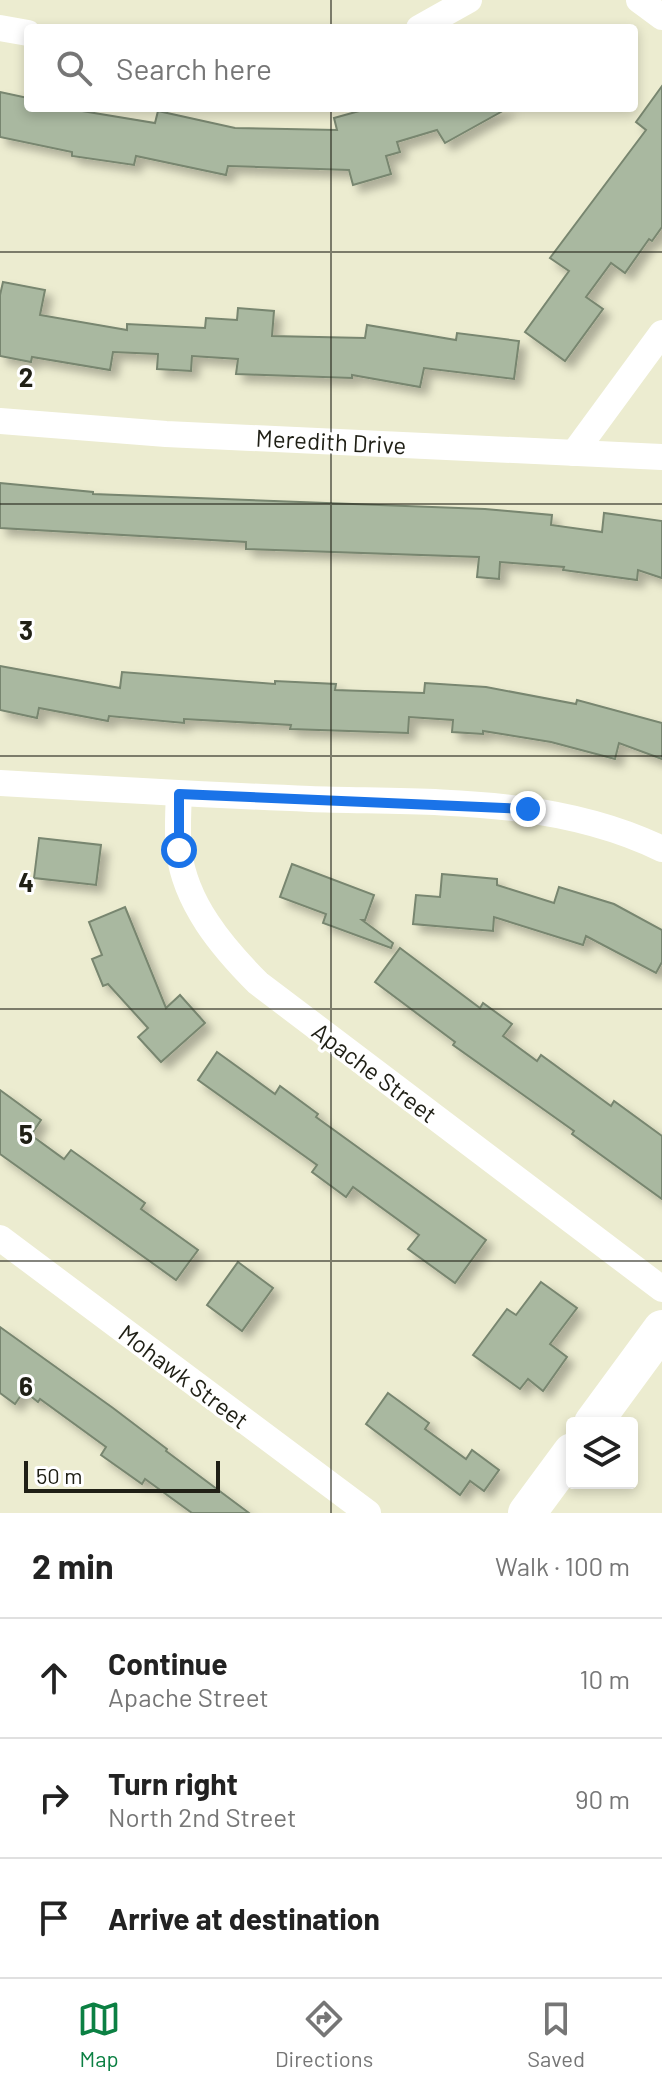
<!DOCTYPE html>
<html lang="en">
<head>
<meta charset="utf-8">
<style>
	:root { --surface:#fff; --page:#f2f2f2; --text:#222; --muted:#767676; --line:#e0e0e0; --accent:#0b8043 }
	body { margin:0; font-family:Barlow,sans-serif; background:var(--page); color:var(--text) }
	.controls { position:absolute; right:24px; bottom:24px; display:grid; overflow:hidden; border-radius:8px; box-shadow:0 4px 12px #0003 }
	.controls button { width:72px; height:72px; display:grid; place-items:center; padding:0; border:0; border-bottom:2px solid var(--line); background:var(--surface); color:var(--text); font:40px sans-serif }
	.scale { position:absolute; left:24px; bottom:20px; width:196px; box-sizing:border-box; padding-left:8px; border:4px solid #202016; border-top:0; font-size:22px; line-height:28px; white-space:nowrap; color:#202016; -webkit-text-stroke:6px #fff; paint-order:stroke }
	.stop { position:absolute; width:24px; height:24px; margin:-18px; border:6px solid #1a73e8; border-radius:50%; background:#fff }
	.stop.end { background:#1a73e8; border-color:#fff; box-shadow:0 2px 8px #0008 }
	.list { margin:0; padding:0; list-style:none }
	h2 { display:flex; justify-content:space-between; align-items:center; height:104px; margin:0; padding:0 32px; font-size:34px }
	h2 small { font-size:26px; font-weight:400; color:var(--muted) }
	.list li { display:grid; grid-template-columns:52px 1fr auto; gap:24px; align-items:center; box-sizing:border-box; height:120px; padding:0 32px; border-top:2px solid var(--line) }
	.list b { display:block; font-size:30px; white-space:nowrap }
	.list p { margin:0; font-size:26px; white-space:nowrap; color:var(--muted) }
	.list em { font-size:26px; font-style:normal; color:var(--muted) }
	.icon { flex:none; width:44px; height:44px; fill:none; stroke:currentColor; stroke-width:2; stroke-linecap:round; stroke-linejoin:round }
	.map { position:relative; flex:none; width:662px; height:1513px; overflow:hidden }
	.search { position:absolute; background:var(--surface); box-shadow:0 4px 12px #0003; left:24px; right:24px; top:24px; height:88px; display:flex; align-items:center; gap:20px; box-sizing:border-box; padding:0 28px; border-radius:8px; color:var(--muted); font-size:30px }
	.sheet { height:464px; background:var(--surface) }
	nav { display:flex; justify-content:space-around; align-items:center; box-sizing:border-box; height:112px; border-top:2px solid var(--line); background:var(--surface); font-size:22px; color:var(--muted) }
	nav a { display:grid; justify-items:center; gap:4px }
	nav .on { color:var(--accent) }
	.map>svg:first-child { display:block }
	.building { fill:#a9b8a0; stroke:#78866f; stroke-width:2; filter:url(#shadow) }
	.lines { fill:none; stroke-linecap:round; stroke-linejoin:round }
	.street { stroke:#fff; stroke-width:26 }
	.secondary { stroke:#fff; stroke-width:38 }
	.route { stroke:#1a73e8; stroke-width:10 }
	.grid { fill:none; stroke:#202016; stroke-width:2; stroke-opacity:0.55 }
	.labels { text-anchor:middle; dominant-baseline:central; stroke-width:6; stroke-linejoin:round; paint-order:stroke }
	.street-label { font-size:24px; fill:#202016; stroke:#fff }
	.grid-label { font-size:26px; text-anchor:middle; font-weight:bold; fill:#202016; stroke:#fff; stroke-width:6; stroke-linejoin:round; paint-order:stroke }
</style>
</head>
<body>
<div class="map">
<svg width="662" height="1513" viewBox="0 0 662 1513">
	<defs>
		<filter id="shadow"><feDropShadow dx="7" dy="7" stdDeviation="4" flood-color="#0004"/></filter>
	</defs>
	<rect width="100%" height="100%" fill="#ececd0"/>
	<g class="building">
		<polygon points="662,86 662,227 652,241 649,239 625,273 611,263 586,297 603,309 565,361 525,332 569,271 550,258 646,130 636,122"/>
		<polygon points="0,92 28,98 28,108 64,108 155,123 158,111 235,128 337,130 334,118 370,108 508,108 445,143 437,130 397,142 400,152 386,156 391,174 353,185 349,170 228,166 226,175 136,156 134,165 72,156 72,152 0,137"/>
		<polygon points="3,282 45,290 40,315 127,330 127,324 205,328 206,318 237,320 238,308 274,311 272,336 365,338 367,325 456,340 457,333 519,341 514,379 424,368 420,387 352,375 352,378 236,374 238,359 192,356 191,371 157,369 158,354 113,352 110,370 32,357 31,362 0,356 0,295"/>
		<polygon points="0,483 93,492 93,494 485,509 552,515 551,525 602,532 604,513 662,521 662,578 638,570 637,580 563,570 564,567 500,562 499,579 477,577 479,557 246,549 246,542 0,528"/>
		<polygon points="0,666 120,688 122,672 275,684 275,681 336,684 335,690 424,693 425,683 486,687 576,704 577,700 662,723 662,759 619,743 615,759 551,742 483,731 483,734 452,732 453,720 409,717 408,733 290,729 291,725 184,719 184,723 109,716 108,721 39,708 37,718 0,710"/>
		<polygon points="39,838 101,845 96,885 34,878"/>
		<polygon points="292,864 374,895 365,920 362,920 393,943 391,948 323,923 326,914 280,897"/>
		<polygon points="442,874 497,879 497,885 554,903 559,887 614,904 662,930 662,962 656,973 586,936 583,945 494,917 493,931 413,924 416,895 440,897"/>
		<polygon points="125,907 166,1008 180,995 205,1023 161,1062 138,1037 148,1028 108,984 103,986 92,959 102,955 89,922"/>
		<polygon points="400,948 480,1008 483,1003 512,1024 503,1036 537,1061 541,1055 611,1106 614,1101 662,1136 662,1199 572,1134 574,1131 453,1045 455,1042 375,982"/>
		<polygon points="217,1052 275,1094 280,1086 318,1114 316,1117 486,1240 455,1283 408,1249 419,1235 353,1187 346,1197 312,1172 317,1165 198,1080"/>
		<polygon points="0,1090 41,1120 31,1135 64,1159 71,1150 145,1203 141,1209 198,1250 176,1280 0,1154"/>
		<polygon points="238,1262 273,1288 242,1331 207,1305"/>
		<polygon points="541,1282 577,1308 550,1344 567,1357 543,1391 528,1379 520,1389 473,1355 507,1309 516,1315"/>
		<polygon points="0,1327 113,1408 167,1449 166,1451 249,1513 192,1513 145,1479 142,1484 101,1455 106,1447 40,1399 38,1402 24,1391 15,1404 0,1393"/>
		<polygon points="388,1393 429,1423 425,1429 466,1459 472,1450 499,1470 484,1491 470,1481 460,1495 366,1424"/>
	</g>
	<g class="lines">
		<g class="street">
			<polyline points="639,0 662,17"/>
			<polyline points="0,28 28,33"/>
			<polyline points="419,28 469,0"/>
			<polyline points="0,421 166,434 662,457"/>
			<polyline points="574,453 662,333"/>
			<path d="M 0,783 C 103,789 206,795 310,799 C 428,803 553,796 662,849"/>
			<path d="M 179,794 C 178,813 177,832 179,851 C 185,903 222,947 258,983 L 662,1289"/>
			<polyline points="0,1238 368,1513"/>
		</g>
		<g class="secondary">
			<polyline points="593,1423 662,1329"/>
			<polyline points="527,1513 572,1452"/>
		</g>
	</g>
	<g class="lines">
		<polyline class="route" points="179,850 179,794 528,809"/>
	</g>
	<path class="grid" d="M 331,0 L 331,28M 331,108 L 331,1513M 0,252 L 662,252M 0,504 L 662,504M 0,756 L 662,756M 0,1009 L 662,1009M 0,1261 L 662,1261"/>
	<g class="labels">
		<g class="street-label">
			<text transform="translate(331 441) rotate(3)">Meredith Drive</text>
			<text transform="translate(375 1072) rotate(37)">Apache Street</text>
			<text transform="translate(184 1376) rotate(37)">Mohawk Street</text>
		</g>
	</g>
	<g class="grid-label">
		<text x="26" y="387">2</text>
		<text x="26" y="640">3</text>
		<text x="26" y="892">4</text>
		<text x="26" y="1144">5</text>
		<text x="26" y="1396">6</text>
	</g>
</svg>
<div class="controls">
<button><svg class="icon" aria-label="layers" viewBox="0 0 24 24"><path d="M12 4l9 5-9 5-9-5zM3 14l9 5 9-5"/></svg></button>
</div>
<div class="scale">50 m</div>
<div class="stop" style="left:179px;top:850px"></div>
<div class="stop end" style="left:528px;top:809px"></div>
<div class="search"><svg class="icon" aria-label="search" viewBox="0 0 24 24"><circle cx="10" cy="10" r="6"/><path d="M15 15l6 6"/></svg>Search here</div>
</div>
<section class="sheet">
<h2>2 min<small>Walk · 100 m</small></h2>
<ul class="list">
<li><svg class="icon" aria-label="ahead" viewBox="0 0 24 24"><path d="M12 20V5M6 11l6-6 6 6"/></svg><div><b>Continue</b><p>Apache Street</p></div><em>10 m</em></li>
<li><svg class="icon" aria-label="right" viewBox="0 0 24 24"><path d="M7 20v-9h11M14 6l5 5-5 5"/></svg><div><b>Turn right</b><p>North 2nd Street</p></div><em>90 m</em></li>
<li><svg class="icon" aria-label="arrive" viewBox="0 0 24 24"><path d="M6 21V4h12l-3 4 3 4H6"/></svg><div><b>Arrive at destination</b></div></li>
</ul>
</section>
<nav>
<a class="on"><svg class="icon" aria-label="map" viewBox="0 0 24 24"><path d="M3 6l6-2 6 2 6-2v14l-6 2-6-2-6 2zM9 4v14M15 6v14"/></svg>Map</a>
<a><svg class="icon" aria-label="directions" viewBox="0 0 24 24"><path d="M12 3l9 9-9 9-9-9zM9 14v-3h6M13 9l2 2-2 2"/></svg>Directions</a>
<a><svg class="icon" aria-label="saved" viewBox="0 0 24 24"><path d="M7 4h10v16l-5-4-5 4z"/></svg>Saved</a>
</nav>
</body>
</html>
